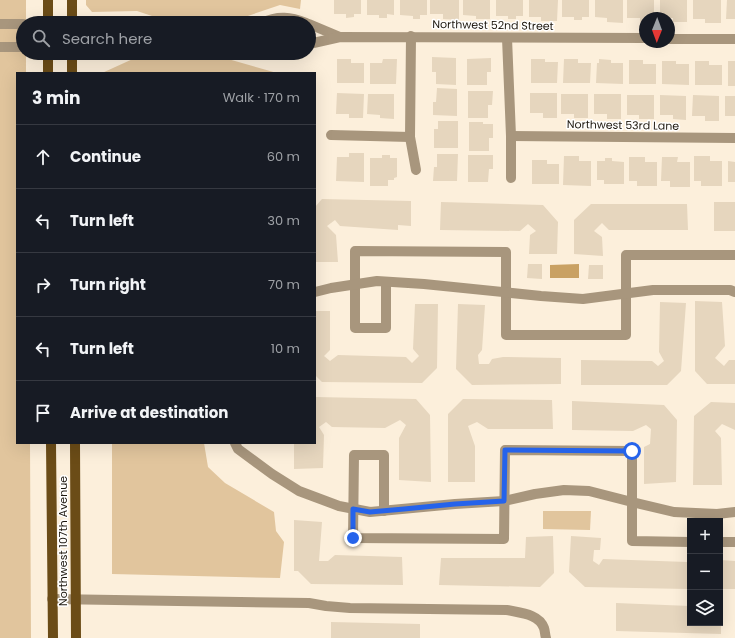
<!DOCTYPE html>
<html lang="en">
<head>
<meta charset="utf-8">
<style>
	:root { --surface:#171b24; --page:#242831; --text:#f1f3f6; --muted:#9ea1a6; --line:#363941 }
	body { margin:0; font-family:Poppins,sans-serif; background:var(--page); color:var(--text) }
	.controls { position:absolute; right:12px; bottom:12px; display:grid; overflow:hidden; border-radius:0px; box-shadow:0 4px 16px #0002 }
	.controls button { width:36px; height:36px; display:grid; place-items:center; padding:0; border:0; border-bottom:1px solid var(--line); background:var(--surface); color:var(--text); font:20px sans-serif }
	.compass { position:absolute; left:639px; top:12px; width:36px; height:36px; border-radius:50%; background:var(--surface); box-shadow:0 4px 16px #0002; rotate:181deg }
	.stop { position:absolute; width:12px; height:12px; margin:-9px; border:3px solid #2563eb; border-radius:50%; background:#fff }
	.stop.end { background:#2563eb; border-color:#fff; box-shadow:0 1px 4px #0008 }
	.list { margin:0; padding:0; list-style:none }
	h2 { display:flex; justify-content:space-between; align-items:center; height:52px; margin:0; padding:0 16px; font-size:17px }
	h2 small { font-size:13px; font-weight:400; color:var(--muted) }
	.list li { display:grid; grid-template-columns:26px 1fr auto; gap:12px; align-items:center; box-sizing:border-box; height:64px; padding:0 16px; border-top:1px solid var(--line) }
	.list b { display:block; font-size:15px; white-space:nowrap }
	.list em { font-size:13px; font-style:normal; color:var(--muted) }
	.icon { flex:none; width:22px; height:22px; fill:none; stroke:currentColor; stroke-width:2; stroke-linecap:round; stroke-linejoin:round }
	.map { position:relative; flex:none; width:735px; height:638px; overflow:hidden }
	.search { position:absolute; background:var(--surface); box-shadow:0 4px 16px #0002; left:16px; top:16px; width:300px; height:44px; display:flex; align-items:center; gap:10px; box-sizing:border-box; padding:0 14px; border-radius:22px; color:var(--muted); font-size:15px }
	.panel { position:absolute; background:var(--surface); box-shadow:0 4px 16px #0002; left:16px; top:72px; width:300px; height:372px; border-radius:0px }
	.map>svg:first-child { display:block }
	.green { fill:#e1c59d }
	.water { fill:#c9a163 }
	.building { fill:#e6d6be }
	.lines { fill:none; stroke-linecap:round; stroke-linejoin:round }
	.minor { stroke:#a8967d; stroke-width:10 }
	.major { stroke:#6b4c17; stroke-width:10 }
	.route { stroke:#2563eb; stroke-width:5 }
	.labels { text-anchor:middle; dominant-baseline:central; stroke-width:3; stroke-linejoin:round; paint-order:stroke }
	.street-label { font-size:11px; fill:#1d170e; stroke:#fff }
</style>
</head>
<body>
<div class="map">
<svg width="735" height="638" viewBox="0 0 735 638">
	<rect width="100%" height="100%" fill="#fcefdb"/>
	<g class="green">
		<polygon points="0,0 26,0 26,23 23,23 23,53 26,53 26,73 17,73 17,443 30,443 31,638 0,638"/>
		<polygon points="86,0 301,0 300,9 280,5 236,20 215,23 177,21 155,17 137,11 92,12 86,5"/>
		<polygon points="164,55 228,59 277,73 102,73 135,58"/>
		<polygon points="112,443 204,443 208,467 225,483 274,512 276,531 284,542 280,578 112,574"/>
		<polygon points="543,511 591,511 590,530 543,529"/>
	</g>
	<polygon class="water" points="579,264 579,278 550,278 550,265"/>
	<g class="building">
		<polygon points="334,0 361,0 361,14 354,14 354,17 346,18 346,14 334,14"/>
		<polygon points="367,0 394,0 394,15 387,14 387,18 379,18 379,15 367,15"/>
		<polygon points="400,0 427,0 427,15 420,15 420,19 413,19 413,16 400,15"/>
		<polygon points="430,0 459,0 459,20 443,19 443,14 430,14"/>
		<polygon points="463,0 490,0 490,19 476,19 476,16 463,15"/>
		<polygon points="496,0 523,0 523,16 516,16 516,19 508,19 508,16 496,16"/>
		<polygon points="529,0 558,0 557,21 541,21 541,17 529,17"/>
		<polygon points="562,0 589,0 589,17 582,17 582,20 574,20 574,17 562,17"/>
		<polygon points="595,0 623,0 623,23 607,22 607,18 595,17"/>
		<polygon points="627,0 654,0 654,18 645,18 645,22 640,22 640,18 627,18"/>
		<polygon points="660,0 687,0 687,22 673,22 673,18 660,18"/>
		<polygon points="693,0 721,0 721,23 705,23 705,19 693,19"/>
		<polygon points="727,0 735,0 735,19 726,19"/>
		<polygon points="432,57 456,58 456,85 436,84 436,72 432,72"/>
		<polygon points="491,58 491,72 487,72 487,85 467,85 467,59"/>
		<polygon points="337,59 351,59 351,63 364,63 364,83 337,83"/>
		<polygon points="383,59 397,59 396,84 370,84 370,63 382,63"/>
		<polygon points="531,59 545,59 545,62 558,62 557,83 531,83"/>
		<polygon points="564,59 578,59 578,63 591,63 590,83 563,83"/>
		<polygon points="599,59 611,60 611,63 623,63 623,84 596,83 597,63 599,63"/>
		<polygon points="629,60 643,60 643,64 656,64 656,84 629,84"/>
		<polygon points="662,61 676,61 676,64 689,64 689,85 662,84"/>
		<polygon points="695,61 709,61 709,65 722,65 722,85 695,85"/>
		<rect x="728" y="61" width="7" height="25"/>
		<polygon points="437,88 457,89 457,116 433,115 433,102 436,102"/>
		<polygon points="468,91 493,91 492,105 488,105 488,118 468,118"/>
		<polygon points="337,93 364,94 363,118 349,118 349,114 336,114"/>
		<polygon points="530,93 557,93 557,118 543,118 543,113 530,113"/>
		<polygon points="368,94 394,94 394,119 380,118 380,115 367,114"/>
		<polygon points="561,94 588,94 588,118 574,118 574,114 561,114"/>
		<polygon points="594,94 621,94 621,119 607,119 607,114 594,114"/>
		<polygon points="627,95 654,95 654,119 639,119 639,115 627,115"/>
		<polygon points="660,95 686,96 686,120 673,119 673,115 660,115"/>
		<polygon points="693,95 719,96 719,121 705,121 705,116 692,116"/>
		<rect x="725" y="96" width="10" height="20"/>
		<polygon points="438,121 458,121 458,148 434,148 434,129 438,129"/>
		<polygon points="469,122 483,122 483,124 493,124 493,138 489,138 489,151 469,151"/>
		<polygon points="349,153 364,153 364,182 336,181 337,157 349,157"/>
		<polygon points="437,154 458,154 457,181 433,181 434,167 437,167"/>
		<polygon points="382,155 390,155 390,158 397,158 397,177 394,178 394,180 388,180 388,186 370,186 370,158 382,158"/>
		<polygon points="468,155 493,155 493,169 489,169 488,182 468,182"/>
		<polygon points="564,156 579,156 579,161 591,161 591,186 563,185"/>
		<polygon points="694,156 710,156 710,161 722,161 722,186 701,186 701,181 694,181"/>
		<polygon points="629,157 645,157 645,162 657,162 657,186 637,186 637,181 629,181"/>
		<polygon points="662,157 678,157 677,162 690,162 690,187 670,187 670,181 661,181"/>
		<polygon points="605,158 612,158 612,161 624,162 624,184 604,184 604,180 597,180 597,161 605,161"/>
		<polygon points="532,160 547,160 547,164 559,164 559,184 532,184"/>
		<polygon points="728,161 735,162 735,182 728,182"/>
		<polygon points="322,199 411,201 411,226 398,225 398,230 340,226 335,220 327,226 336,235 338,262 315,262 315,207"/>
		<polygon points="441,202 543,205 558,222 557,254 529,254 530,235 536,231 528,224 520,231 440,230"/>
		<rect x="714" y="202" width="21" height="29"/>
		<polygon points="591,204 687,204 688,230 609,230 602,223 594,231 602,237 603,256 574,254 574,220"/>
		<polygon points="528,264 542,264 542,279 527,278"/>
		<polygon points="589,265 603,265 603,279 588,279"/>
		<polygon points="695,301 722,302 725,346 715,358 724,366 729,360 735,360 735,384 707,384 695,371"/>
		<polygon points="660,302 686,303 681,371 667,385 581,385 581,360 652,361 658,366 664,361 659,352"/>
		<polygon points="415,304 438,304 437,368 422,383 322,382 315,375 315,311 330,311 330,350 324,356 330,361 338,355 406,357 412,363 419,356 413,349"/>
		<polygon points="458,304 485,305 482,350 478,355 479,364 489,364 492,359 503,357 561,358 561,384 472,385 456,369"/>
		<polygon points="315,397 416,399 430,415 431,482 399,480 399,438 406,425 400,420 385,428 332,427 326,422 319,427 324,435 323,468 294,469 294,443 315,443"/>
		<polygon points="463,399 552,400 553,429 488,429 477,422 468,426 475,446 475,482 448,482 448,414"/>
		<polygon points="572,401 664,405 677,420 676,482 644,484 644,447 650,444 651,429 646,425 633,431 572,430"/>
		<polygon points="711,402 735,403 735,430 722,424 715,431 721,438 722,485 693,485 694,416"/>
		<polygon points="294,520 322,522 319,561 328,561 335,555 402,557 403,585 311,584 298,571 294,571"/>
		<polygon points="553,536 554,573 540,587 439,585 441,558 525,558 526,537"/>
		<polygon points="571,536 601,538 600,550 594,550 593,561 599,565 603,559 687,562 687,589 585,587 569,572"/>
		<polygon points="720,560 735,561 735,589 720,589"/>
		<polygon points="616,603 690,606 690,623 721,623 721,634 616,631"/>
		<polygon points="331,622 420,624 420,638 331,638"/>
	</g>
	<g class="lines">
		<g class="minor">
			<polyline points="60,23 131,22 136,23"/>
			<path d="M 262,23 C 278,15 291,17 306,23"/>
			<polyline points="0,24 23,24"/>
			<polyline points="309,24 340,37"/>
			<polyline points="411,36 410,137 416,170"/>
			<polyline points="507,38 511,136 511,178"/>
			<polyline points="669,39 735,39"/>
			<polyline points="309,44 340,37 645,38"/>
			<polyline points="0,47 23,47"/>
			<polyline points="331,135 410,137"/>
			<polyline points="511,136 735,138"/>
			<polyline points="386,282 386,328 355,328 355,251 506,252 506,335 626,335 626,255 735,255"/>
			<polyline points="315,292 331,288 377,281 424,284 541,296 583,299 653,290 730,290 735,292"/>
			<polyline points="235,443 238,449 272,474 299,491 339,506 370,512 455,504 504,501 535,494 564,490 589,491 632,502 674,512 717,514 735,512"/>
			<polyline points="384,511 384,455 354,455 353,538 504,539 505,450 632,451 632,541 690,542"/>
			<polyline points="720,542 735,542"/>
			<path d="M 52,599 L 309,603 L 326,606 L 350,608 L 507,610 C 521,613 539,614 544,628 C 545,631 545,635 546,638"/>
		</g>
		<g class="major">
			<polyline points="48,0 48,23"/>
			<polyline points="72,0 72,23"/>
			<polyline points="48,53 48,73"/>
			<polyline points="72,53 72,73"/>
			<polyline points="51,443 53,638"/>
			<polyline points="75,443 76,638"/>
		</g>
	</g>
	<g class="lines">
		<polyline class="route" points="353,538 353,509 370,512 404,509 455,504 504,501 505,450 632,451"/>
	</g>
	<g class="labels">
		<g class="street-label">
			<text transform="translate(493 25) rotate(1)">Northwest 52nd Street</text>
			<text transform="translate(623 125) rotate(1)">Northwest 53rd Lane</text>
			<text transform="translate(63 541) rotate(-90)">Northwest 107th Avenue</text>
		</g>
	</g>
</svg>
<div class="controls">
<button>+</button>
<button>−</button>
<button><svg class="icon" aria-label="layers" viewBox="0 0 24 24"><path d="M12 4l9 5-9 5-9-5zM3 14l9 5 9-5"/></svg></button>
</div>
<svg class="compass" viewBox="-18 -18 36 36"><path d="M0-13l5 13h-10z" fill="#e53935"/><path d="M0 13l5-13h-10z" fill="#9ea1a6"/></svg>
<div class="stop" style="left:632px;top:451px"></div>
<div class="stop end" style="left:353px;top:538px"></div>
<div class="search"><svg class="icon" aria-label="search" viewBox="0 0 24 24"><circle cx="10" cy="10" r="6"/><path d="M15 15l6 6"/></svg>Search here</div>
<section class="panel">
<h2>3 min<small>Walk · 170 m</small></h2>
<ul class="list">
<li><svg class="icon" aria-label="ahead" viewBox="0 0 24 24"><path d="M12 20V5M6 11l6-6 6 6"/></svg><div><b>Continue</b></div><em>60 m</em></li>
<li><svg class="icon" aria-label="left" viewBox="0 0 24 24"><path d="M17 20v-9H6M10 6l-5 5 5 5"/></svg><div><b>Turn left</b></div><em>30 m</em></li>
<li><svg class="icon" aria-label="right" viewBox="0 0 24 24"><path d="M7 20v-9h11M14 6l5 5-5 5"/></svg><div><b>Turn right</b></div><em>70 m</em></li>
<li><svg class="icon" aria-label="left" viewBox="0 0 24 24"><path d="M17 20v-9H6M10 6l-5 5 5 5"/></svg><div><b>Turn left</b></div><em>10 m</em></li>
<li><svg class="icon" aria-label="arrive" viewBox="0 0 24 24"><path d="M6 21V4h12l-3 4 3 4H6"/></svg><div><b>Arrive at destination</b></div></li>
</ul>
</section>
</div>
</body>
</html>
